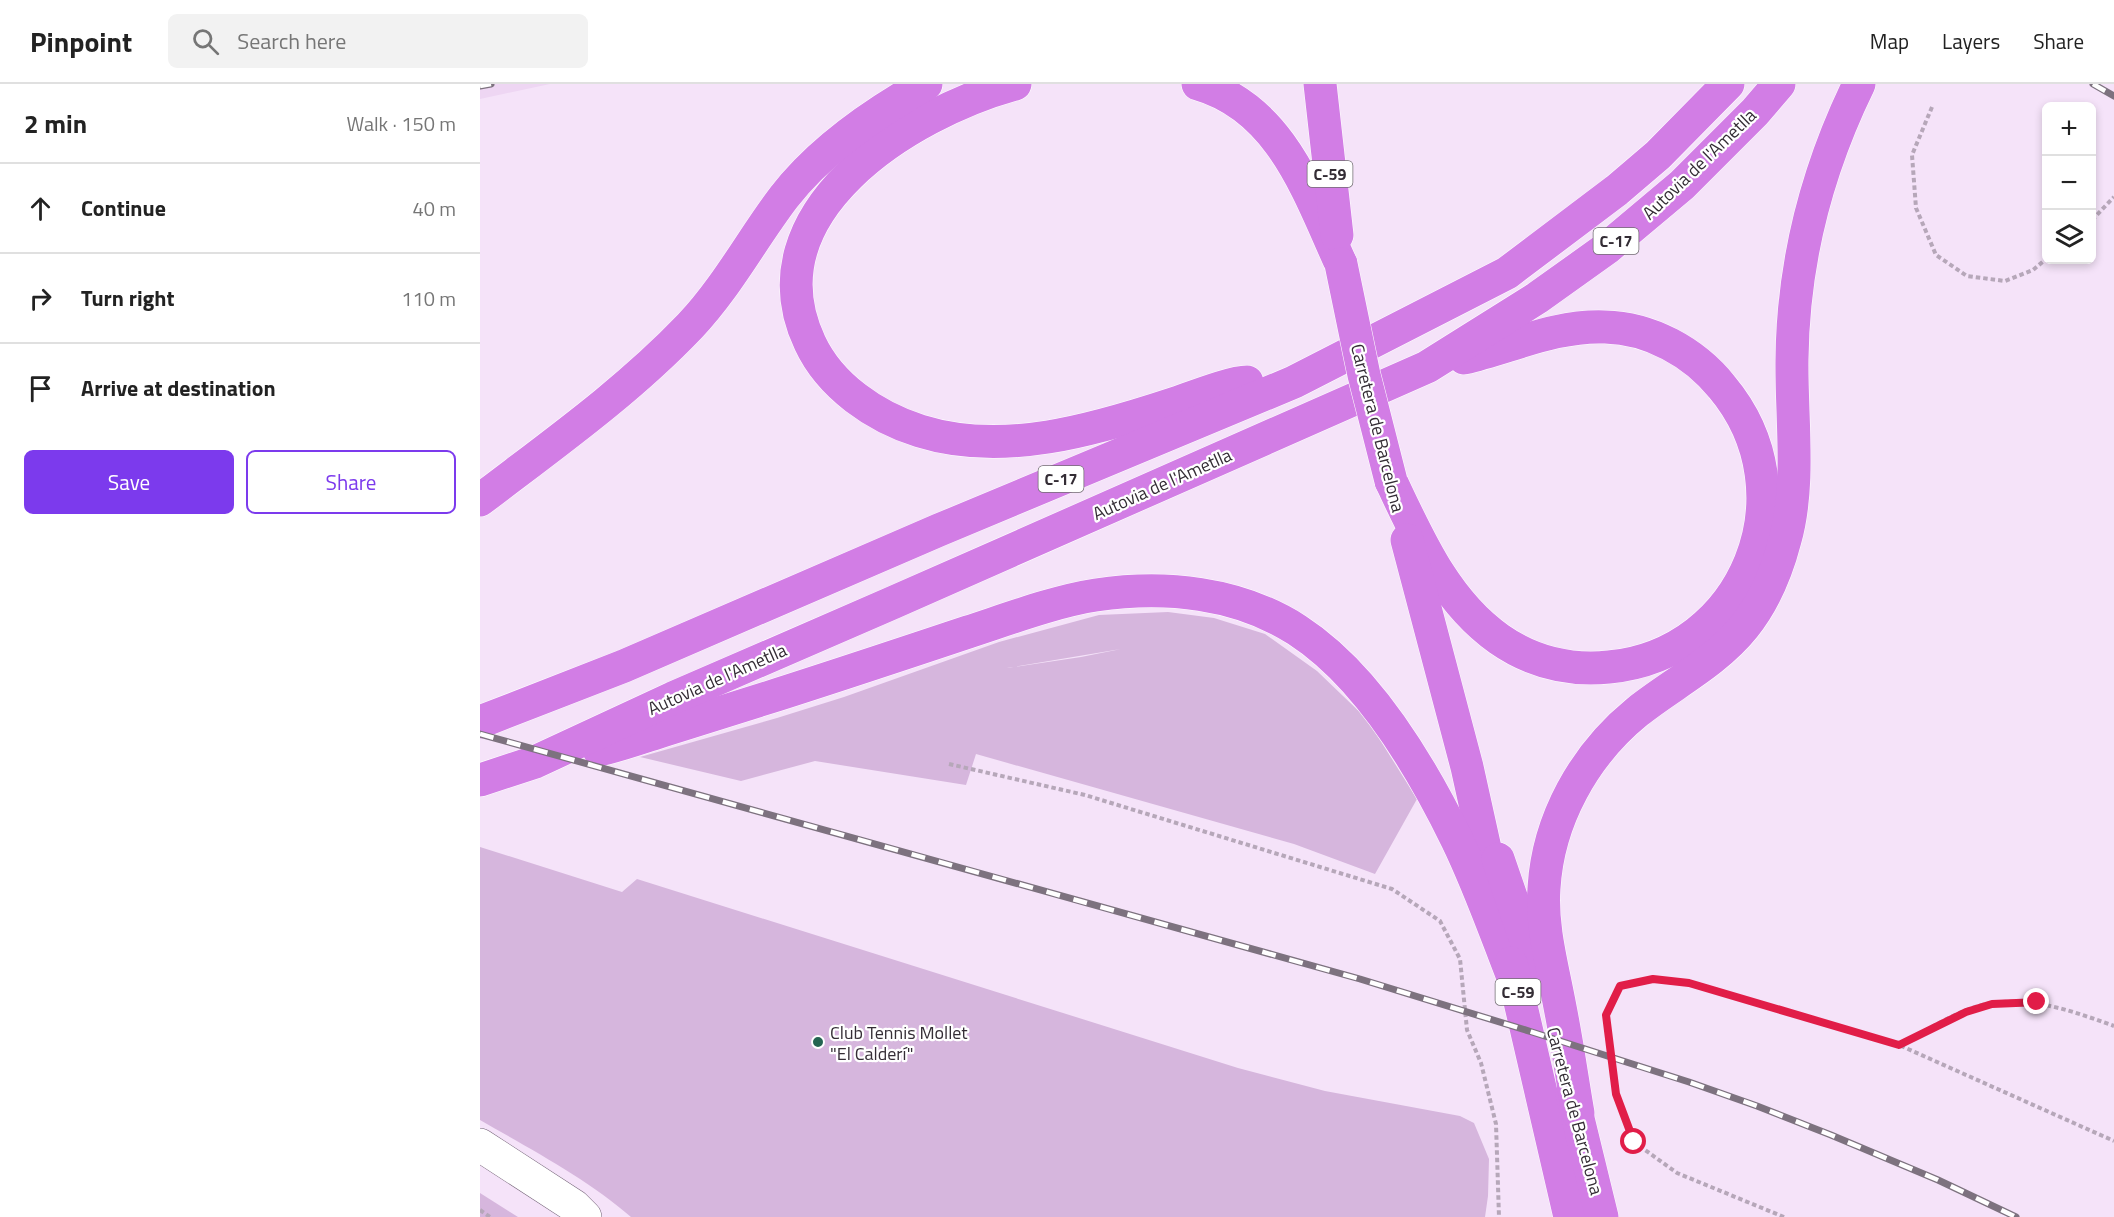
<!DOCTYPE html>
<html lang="en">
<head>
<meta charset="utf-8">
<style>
	:root { --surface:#fff; --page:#f2f2f2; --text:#222; --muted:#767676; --line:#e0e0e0; --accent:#7c3aed }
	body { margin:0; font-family:"Titillium Web",sans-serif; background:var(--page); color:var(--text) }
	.controls { position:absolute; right:18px; top:18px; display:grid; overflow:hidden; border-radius:9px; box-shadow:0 3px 9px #0003 }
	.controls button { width:54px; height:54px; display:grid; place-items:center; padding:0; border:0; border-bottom:2px solid var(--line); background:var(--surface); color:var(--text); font:30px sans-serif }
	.stop { position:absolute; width:18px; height:18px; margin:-14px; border:4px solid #e11d48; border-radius:50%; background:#fff }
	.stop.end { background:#e11d48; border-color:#fff; box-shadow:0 2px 6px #0008 }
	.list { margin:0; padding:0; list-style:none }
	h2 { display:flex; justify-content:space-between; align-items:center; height:78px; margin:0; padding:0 24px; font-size:26px }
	h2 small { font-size:20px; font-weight:400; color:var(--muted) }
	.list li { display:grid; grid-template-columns:39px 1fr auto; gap:18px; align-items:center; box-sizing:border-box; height:90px; padding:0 24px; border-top:2px solid var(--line) }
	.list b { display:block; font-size:22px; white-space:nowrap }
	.list em { font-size:20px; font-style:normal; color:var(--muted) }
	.actions { display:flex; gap:12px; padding:18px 24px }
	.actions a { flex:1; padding:14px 0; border:2px solid var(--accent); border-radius:9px; text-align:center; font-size:21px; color:var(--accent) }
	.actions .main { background:var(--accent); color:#fff }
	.icon { flex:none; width:33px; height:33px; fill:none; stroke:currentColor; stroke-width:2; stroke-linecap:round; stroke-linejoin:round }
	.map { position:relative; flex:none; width:1634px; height:1133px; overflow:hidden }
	header { display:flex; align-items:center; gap:36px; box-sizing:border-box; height:84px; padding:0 30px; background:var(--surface); border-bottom:2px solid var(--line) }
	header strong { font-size:28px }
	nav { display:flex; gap:33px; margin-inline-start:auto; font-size:21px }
	.search { width:420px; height:54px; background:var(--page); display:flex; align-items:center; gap:15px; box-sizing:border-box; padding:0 21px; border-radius:9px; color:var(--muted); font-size:22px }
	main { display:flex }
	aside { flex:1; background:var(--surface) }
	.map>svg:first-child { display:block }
	.built { fill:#eed6f3 }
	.green { fill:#d6b6dd; fill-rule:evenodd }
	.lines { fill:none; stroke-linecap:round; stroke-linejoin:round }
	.minor-casing { stroke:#746478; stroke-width:34 }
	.highway-casing { stroke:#fff; stroke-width:34 }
	.path { stroke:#b6a7b9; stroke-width:4; stroke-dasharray:4.5 3; stroke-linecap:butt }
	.minor { stroke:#fff; stroke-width:33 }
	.highway { stroke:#d27de5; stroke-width:33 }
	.rail-casing { stroke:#7d727f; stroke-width:7 }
	.rail { stroke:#fff; stroke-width:4.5; stroke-dasharray:14; stroke-linecap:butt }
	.highway-bridge-casing { stroke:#fff; stroke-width:34; stroke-linecap:butt }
	.highway-bridge { stroke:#d27de5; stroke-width:33 }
	.route { stroke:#e11d48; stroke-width:8 }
	.poi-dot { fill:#246451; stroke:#fff; stroke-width:2 }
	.labels { text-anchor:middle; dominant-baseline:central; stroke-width:4.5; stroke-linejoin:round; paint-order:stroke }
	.shield { fill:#fff; stroke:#716c72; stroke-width:1.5 }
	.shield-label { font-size:16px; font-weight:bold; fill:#342d35 }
	.street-label { font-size:18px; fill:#342d35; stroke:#fff }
	.poi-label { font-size:18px; fill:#342d35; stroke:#fff; text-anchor:start }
</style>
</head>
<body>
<header>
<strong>Pinpoint</strong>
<div class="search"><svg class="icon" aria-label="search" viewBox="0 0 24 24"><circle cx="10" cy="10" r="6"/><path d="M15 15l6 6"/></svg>Search here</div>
<nav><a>Map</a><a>Layers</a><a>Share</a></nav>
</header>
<main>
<aside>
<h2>2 min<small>Walk · 150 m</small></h2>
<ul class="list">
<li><svg class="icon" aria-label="ahead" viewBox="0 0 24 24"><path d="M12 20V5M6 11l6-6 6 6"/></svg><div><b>Continue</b></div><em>40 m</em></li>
<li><svg class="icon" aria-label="right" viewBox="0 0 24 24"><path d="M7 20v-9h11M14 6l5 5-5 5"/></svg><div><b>Turn right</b></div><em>110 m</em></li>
<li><svg class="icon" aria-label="arrive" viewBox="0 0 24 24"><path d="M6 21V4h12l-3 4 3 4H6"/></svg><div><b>Arrive at destination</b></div></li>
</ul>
<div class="actions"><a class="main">Save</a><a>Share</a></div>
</aside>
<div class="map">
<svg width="1634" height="1133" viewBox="0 0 1634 1133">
	<rect width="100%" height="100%" fill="#f5e3f9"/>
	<polygon class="built" points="0,0 70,0 0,15"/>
	<g class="green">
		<path d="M 688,528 L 734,534 L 785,550 L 837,587 L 887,635 L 937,715 L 895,790 L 814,760 L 496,670 L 486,701 L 335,677 L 261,697 L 160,673 L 297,634 L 364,613 L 519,558 L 619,531 ZM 641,565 L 601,573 L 527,584 Z"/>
		<path d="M 0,763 L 142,808 L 157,795 L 758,984 L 845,1007 L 980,1032 L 994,1039 L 1009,1075 L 1008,1112 L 1005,1133 L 151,1133 C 109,1096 49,1064 0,1036 Z"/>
		<polygon points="0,1109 38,1133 0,1133"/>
	</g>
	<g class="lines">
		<defs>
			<polyline id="minor" points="0,1061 94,1122 105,1133"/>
			<g id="highway">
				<path d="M 535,0 C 429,29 268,128 330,259 C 350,302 395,333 440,347 C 523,373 614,346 693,320 C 711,314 751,298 767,298"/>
				<path d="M 718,0 C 801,24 828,108 861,180"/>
				<polyline points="840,0 857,151"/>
				<path d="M 911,397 C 938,454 965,517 1019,555 C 1052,578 1089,587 1129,583 C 1266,570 1331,409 1242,303 C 1214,268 1170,244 1125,243 C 1076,241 1031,263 984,274"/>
				<path d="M 0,416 C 72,361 147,308 210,242 C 247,203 272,155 304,113 C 341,65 394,29 446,0"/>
				<polyline points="927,456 987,683 1014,805"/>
				<polyline points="0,638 144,582 459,446 814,298 1027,189 1137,106 1178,71 1248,0"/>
				<path d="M 119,666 C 141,661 163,653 185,646 C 220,635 255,624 290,613 C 356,592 422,570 488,548 C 528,535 576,517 616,511 C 685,501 758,508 817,546 C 888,592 941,682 977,756 C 1000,803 1017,853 1036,901"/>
				<polyline points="0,696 55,678 193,614 412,519 947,283 1057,214 1127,164 1202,101 1275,28 1299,0"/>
				<polyline points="1018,775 1058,891"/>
				<polyline points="1031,879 1090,1133"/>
				<polyline points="1092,1010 1122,1133"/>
				<path d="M 1098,1029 C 1092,994 1087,958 1080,923 C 1073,884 1061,844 1064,804 C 1068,736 1104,671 1157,628 C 1192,600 1235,579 1264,543 C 1284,518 1297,487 1305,456 C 1321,400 1311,332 1312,275 C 1313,179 1337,86 1379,0"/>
			</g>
		</defs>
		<use href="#minor" class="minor-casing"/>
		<use href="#highway" class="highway-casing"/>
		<g class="path">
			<polyline points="1452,23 1432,71 1436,124 1456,171 1487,192 1525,197 1553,186 1566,175"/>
			<polyline points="1612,136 1634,113"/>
			<polyline points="469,680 605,711 912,805 960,837 980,875 987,946 1001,979 1016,1040 1019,1133"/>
			<path d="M 1419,961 C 1448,946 1480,924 1512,919 C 1555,913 1595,928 1634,942"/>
			<polyline points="0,1126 10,1133"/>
			<polyline points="1304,1133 1197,1089 1154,1058 1136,1010 1126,931 1140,902 1173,895 1210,899 1419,961 1634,1057"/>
		</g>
		<use href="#minor" class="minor"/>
		<use href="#highway" class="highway"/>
		<defs>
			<g id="rail">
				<polyline points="1613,0 1634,12"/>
				<polyline points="0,2 11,0"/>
				<polyline points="0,650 880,895 1052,948 1209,998 1277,1022 1351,1051 1458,1096 1536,1133"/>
			</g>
		</defs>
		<use href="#rail" class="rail-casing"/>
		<use href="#rail" class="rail"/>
		<defs>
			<polyline id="highway-bridge" points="861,180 884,291 911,397"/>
		</defs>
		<use href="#highway-bridge" class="highway-bridge-casing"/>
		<use href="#highway-bridge" class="highway-bridge"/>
	</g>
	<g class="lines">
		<polyline class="route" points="1154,1058 1136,1010 1126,931 1140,902 1173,895 1209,899 1419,961 1486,928 1512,920 1557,918"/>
	</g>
	<circle class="poi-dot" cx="338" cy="958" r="6"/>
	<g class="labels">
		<g class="shield">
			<rect x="827.5" y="77" width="45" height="26" rx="4.5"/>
			<rect x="1113.5" y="144" width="45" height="26" rx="4.5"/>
			<rect x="558.5" y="382" width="45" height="26" rx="4.5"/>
			<rect x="1015.5" y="895" width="45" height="26" rx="4.5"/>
		</g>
		<g class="shield-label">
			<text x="850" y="90">C-59</text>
			<text x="1136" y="157">C-17</text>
			<text x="581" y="395">C-17</text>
			<text x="1038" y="908">C-59</text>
		</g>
		<g class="street-label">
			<text transform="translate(1219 80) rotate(-44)">Autovia de l'Ametlla</text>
			<text transform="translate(898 344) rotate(76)">Carretera de Barcelona</text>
			<text transform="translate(682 400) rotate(-24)">Autovia de l'Ametlla</text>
			<text transform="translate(237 595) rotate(-24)">Autovia de l'Ametlla</text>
			<text transform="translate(1095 1027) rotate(75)">Carretera de Barcelona</text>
		</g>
		<g class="poi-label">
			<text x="350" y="948">Club Tennis Mollet<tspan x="350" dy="21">"El Calderí"</tspan></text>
		</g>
	</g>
</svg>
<div class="controls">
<button>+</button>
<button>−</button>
<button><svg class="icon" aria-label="layers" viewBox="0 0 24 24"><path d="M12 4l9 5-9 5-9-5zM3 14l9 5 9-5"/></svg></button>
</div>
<div class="stop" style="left:1154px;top:1058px"></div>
<div class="stop end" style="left:1557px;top:918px"></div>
</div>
</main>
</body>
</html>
